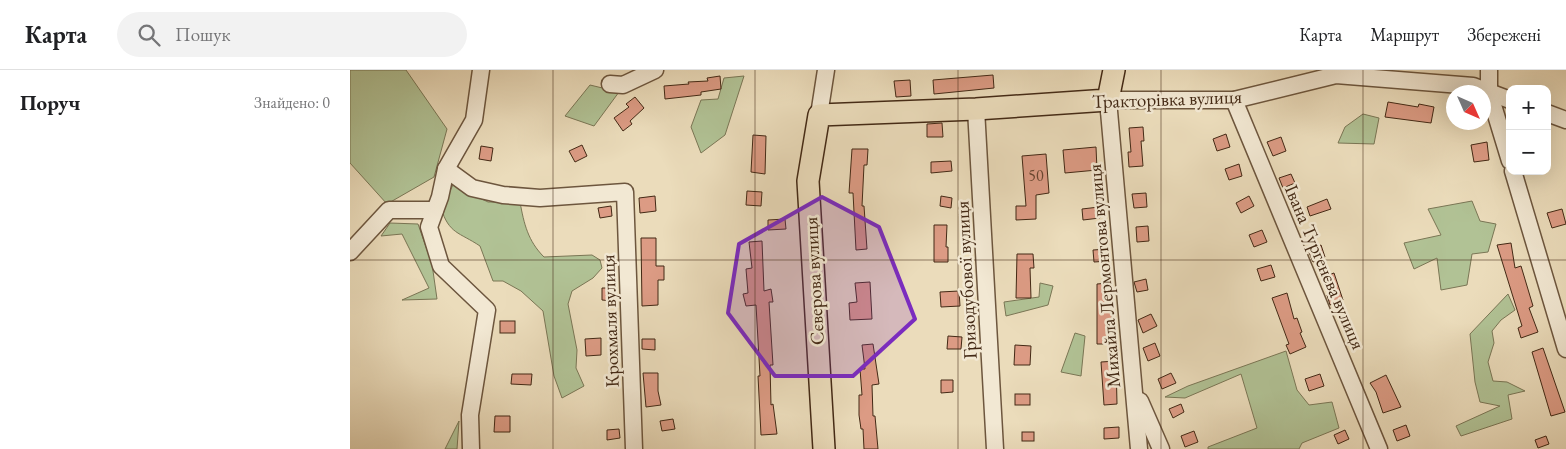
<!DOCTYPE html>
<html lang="uk">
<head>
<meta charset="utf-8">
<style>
	:root { --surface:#fff; --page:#f2f2f2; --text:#202124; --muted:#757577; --line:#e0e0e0 }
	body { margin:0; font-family:"EB Garamond",serif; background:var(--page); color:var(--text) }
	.controls { position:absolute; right:15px; top:15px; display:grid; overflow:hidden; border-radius:10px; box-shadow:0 5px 20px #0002 }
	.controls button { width:45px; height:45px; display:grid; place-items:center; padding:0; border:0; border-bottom:1px solid var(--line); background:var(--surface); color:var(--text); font:25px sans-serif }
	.compass { position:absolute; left:1096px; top:15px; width:45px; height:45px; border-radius:50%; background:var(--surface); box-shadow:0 5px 20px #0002; rotate:135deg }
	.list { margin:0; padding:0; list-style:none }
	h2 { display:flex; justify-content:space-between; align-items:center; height:65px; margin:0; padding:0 20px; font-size:21px }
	h2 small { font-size:16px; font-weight:400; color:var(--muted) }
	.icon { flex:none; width:28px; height:28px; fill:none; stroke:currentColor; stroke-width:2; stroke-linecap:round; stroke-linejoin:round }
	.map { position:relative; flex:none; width:1216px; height:379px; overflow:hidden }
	header { display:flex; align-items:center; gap:30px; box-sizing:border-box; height:70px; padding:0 25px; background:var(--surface); border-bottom:1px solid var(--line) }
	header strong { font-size:24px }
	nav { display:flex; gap:28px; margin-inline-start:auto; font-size:18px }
	.search { width:350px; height:45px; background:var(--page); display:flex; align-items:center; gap:12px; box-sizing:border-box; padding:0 18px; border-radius:28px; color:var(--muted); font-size:19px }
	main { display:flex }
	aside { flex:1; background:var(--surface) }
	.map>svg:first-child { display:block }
	.green { fill:#b1c295; stroke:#7a7655 }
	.building { fill:#dc9b84; stroke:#432915 }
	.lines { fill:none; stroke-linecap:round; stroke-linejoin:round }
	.minor-casing { stroke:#6d563e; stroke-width:19 }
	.major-casing { stroke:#432915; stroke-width:24 }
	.minor { stroke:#f2e8d3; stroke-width:16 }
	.major { stroke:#ebdcbb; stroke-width:21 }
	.marked { fill:#7b2cbf; fill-opacity:0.2; stroke:#7b2cbf; stroke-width:4; stroke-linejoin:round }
	.grid { fill:none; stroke:#432915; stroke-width:1; stroke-opacity:0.55 }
	.labels { text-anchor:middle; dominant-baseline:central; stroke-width:5; stroke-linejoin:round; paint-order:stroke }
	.number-label { font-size:16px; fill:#694631 }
	.street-label { font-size:19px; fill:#432915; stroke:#f2e8d3 }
</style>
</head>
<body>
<header>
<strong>Карта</strong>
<div class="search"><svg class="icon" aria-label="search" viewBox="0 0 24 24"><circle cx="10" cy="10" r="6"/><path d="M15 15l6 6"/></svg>Пошук</div>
<nav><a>Карта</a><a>Маршрут</a><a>Збережені</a></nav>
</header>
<main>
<aside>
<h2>Поруч<small>Знайдено: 0</small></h2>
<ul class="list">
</ul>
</aside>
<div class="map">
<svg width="1216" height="379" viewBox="0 0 1216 379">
	<rect width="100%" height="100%" fill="#ebdcbb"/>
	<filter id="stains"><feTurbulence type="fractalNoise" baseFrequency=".004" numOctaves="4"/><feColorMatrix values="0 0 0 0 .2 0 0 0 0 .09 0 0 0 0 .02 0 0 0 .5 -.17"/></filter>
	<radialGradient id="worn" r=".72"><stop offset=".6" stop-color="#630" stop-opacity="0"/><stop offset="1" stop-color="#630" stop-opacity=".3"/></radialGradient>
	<g class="green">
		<polygon points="0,0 56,0 97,59 84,107 37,134 0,93"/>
		<polygon points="394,6 375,65 351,83 341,57 351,30 368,29 374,8"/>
		<polygon points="240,15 269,22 244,56 215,46"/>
		<polygon points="1013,44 1029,48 1024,74 988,73 995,57"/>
		<path d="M 103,115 L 138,132 L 170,132 C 174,154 178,171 194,187 L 242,185 L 250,190 L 252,198 L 243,208 L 222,221 L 218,234 L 227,280 L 226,298 L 234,316 L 212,328 L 204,306 L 193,241 L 171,221 L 153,211 L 143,211 L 130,176 C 109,162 99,164 91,138 Z"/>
		<polygon points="1122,131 1130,151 1146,154 1138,182 1122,184 1117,215 1091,220 1087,188 1064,199 1054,173 1091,165 1078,139"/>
		<polygon points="40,153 68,154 82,194 87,229 52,230 79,218 52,164 31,166"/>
		<polygon points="690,213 703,216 698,235 656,246 654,232 689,227"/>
		<polygon points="1158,224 1165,240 1151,250 1142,261 1144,273 1138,292 1143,311 1157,312 1175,321 1158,325 1162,349 1111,366 1106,356 1150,336 1130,332 1125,312 1120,264"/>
		<polygon points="725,263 735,266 731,306 711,302"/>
		<polygon points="936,281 947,320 959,335 982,332 989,358 952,373 949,379 858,379 858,377 907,358 891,304 835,328 815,327 838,316"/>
		<polygon points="109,351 107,379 95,379"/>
	</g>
	<g class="building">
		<polygon points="643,5 644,18 584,24 583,10"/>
		<polygon points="370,6 371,19 351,22 351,25 315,29 314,16 339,14 338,12 358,11 357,8"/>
		<polygon points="560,10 561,26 546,27 544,11"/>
		<polygon points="285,27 294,38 280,51 282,54 273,61 264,48 279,37 276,34"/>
		<polygon points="1038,32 1068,37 1069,34 1084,37 1081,53 1035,47"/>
		<polygon points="592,53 593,67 577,67 577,54"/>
		<polygon points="793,57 794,71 791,71 793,96 779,97 778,82 781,82 779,58"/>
		<polygon points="876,64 880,77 867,81 863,69"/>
		<polygon points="403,65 416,66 415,104 401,102"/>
		<polygon points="931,67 936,81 923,86 917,72"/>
		<polygon points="1137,72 1139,90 1124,92 1121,75"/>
		<polygon points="232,75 237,86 225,92 219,81"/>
		<polygon points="131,76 143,78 141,91 129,89"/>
		<polygon points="746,77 747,100 715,103 713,80"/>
		<polygon points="502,79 518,79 517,95 514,95 512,136 514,136 517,179 506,180 503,123 499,123"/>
		<polygon points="696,84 699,123 686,125 686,149 666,150 666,136 676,136 672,86"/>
		<polygon points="601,91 602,101 581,103 581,92"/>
		<polygon points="889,94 892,106 879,110 875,99"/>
		<polygon points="941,104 945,113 933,118 929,108"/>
		<polygon points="397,121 412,122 411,136 396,135"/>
		<polygon points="796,123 797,137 784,138 782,124"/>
		<polygon points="305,126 306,141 290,143 289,128"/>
		<polygon points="591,126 602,128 601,138 590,136"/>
		<polygon points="899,126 904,136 891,143 886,133"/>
		<polygon points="977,129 981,139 960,146 957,137"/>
		<polygon points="261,136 262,146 250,148 248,138"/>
		<polygon points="749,137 750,148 733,150 732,139"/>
		<polygon points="1212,139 1216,154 1202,158 1197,143"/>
		<polygon points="435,149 436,159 418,160 418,150"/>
		<polygon points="584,155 597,155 596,177 598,177 598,192 584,192"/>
		<polygon points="798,156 799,171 787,172 786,157"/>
		<polygon points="912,160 917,172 904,177 899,165"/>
		<polygon points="291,168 306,168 306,196 314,196 314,210 308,210 308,235 292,236"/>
		<polygon points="412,171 414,221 421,219 423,232 419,232 423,295 420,295 421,335 423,334 427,364 411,365 408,306 410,306 406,235 396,236 393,224 398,223 396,199 402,198 399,172"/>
		<polygon points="1161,173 1165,198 1171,196 1183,236 1179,238 1188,262 1171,268 1168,258 1172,256 1147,175"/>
		<polygon points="971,175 975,187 963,192 958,180"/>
		<polygon points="758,179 759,191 744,192 743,180"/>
		<polygon points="667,184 683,184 684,198 680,198 681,228 666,228"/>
		<polygon points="921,195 925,207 911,211 907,199"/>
		<polygon points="984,203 993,230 980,235 977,225 980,224 973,207"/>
		<polygon points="796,209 798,220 787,222 784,212"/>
		<polygon points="520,212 522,249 500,250 499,233 507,232 505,213"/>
		<polygon points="759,213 762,251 758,251 758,274 747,274 747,214"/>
		<polygon points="252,218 263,218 263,231 252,230"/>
		<polygon points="609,221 610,236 591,237 590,222"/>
		<polygon points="937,223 944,249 947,248 952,262 950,263 956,277 940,284 936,275 939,274 922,228"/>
		<polygon points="801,244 807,256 793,263 788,250"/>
		<rect x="150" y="251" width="15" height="12"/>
		<polygon points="598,266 612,267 611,279 597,279"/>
		<polygon points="251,268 251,285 236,286 235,269"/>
		<polygon points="292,269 305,269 305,280 292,279"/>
		<polygon points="805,273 810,286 798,291 793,278"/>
		<polygon points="523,274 529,314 522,315 523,346 525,346 528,379 514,379 513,359 511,359 509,345 509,325 512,325 510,299 515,299 512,275"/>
		<polygon points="665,275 681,276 680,295 664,295"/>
		<polygon points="1193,278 1215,342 1201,346 1182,282"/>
		<polygon points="766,291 767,334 754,335 751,292"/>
		<polygon points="293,303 308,303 308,321 311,335 296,337"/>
		<polygon points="821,303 826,313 812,319 808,309"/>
		<polygon points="162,304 182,304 181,315 161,314"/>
		<polygon points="970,304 974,316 959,321 955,309"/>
		<polygon points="1036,305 1051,337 1033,343 1026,322 1020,313"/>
		<polygon points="591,310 603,310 603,322 591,323"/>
		<rect x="665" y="324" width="15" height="11"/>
		<polygon points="831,334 834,342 823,348 819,339"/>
		<polygon points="145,346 160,346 160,362 144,362"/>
		<polygon points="323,349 325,359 312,361 310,351"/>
		<polygon points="1056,355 1060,366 1047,371 1043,360"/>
		<polygon points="769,357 769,368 754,369 754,358"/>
		<polygon points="269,359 270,368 257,370 257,360"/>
		<polygon points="995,360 999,369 988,374 984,365"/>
		<polygon points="844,361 848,372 835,377 831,366"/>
		<rect x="672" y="362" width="12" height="9"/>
		<polygon points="1196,366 1199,374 1188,378 1185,370"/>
	</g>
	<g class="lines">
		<defs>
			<g id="minor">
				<polyline points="1139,0 1139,22 1160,91"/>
				<polyline points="260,14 273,15 305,0"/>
				<polyline points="884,30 1029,379"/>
				<polyline points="626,39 645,379"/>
				<polyline points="1197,43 1216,50"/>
				<polyline points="469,45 476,0"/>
				<polyline points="96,99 122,118 153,125 190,128 275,122 284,379"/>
				<polyline points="1163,101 1216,279"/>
				<polyline points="0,182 39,140 85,140"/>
				<polyline points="790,331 811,379"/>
				<polyline points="121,379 120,345 137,240 91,196 79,157 90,127 96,99 124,50 131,0"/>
				<polyline points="789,379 758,30 884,30 986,5 1123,16 1160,30"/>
			</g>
			<polyline id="major" points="474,379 458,111 469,45 626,39 758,30 764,0"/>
		</defs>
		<use href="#minor" class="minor-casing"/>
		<use href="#major" class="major-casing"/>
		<use href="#minor" class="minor"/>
		<use href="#major" class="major"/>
	</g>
	<path class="marked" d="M 472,127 L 529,157 L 565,249 L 503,306 L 425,306 L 378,243 L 389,174 Z"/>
	<path class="grid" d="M 203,0 L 203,379M 405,0 L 405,379M 608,0 L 608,379M 811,0 L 811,379M 1013,0 L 1013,379M 0,190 L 1216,190"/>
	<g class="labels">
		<g class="number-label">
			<text x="686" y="105">50</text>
		</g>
		<g class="street-label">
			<text transform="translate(817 29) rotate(-2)">Тракторівка вулиця</text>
			<text transform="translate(975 197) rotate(67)">Івана Тургенєва вулиця</text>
			<text transform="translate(754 206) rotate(-95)">Михайла Лермонтова вулиця</text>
			<text transform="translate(616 210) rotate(-93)">Гризодубової вулиця</text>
			<text transform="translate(464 211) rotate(-93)">Сєверова вулиця</text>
			<text transform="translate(260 251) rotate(-92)">Крохмаля вулиця</text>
		</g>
	</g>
	<rect width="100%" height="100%" filter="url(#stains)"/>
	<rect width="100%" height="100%" fill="url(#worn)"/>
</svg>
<div class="controls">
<button>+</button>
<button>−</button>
</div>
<svg class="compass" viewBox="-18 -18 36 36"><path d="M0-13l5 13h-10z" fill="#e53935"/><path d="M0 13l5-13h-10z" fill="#757577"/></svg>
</div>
</main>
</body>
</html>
